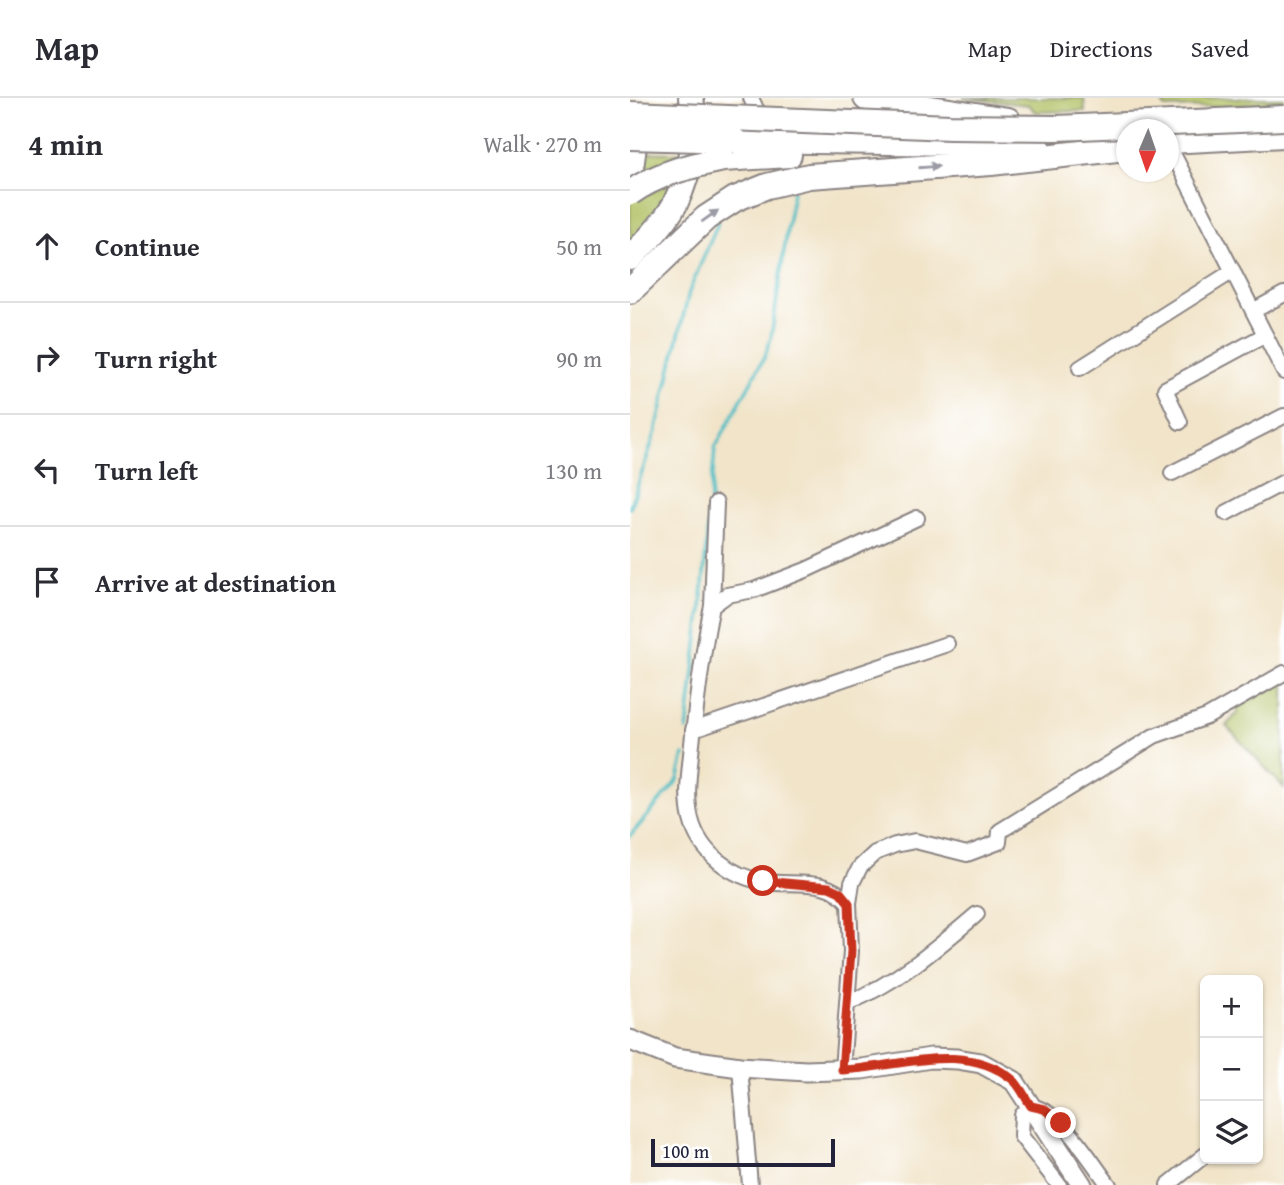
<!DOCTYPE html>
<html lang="en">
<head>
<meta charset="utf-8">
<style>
	:root { --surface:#fff; --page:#f2f2f3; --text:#2b2b33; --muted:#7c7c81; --line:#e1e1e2 }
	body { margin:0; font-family:"Gentium Book Plus",serif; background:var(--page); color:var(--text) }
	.controls { position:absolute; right:21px; bottom:21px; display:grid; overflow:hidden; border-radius:10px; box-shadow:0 2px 5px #0004 }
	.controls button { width:63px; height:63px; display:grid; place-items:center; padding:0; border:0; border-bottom:2px solid var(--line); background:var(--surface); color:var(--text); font:35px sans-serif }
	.compass { position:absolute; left:486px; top:21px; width:63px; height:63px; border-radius:50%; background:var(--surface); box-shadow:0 2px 5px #0004; rotate:182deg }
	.scale { position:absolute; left:21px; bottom:18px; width:184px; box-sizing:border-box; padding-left:7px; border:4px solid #22223b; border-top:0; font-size:19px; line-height:24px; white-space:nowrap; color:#22223b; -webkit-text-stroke:5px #fff; paint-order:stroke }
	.stop { position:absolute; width:21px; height:21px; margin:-16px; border:5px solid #c8321e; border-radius:50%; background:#fff }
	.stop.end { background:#c8321e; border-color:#fff; box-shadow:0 2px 7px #0008 }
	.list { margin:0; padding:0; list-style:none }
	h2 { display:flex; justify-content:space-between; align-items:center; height:91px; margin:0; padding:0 28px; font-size:30px }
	h2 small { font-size:23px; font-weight:400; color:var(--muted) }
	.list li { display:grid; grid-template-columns:46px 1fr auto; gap:21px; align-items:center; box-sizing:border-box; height:112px; padding:0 28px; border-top:2px solid var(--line) }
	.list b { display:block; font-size:26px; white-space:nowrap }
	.list em { font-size:23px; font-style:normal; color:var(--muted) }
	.icon { flex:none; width:38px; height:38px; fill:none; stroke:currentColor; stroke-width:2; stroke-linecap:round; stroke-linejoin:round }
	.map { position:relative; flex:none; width:654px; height:1087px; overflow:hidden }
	header { display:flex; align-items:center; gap:42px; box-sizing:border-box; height:98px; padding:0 35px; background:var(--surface); border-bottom:2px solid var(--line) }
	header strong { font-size:33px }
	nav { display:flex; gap:38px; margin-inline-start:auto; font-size:24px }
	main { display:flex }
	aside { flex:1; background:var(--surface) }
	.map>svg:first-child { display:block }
	.grass { fill:#afbf61; stroke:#68704e; stroke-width:2 }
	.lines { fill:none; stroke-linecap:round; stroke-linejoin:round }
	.stream { stroke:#4fbdc5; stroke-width:3.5 }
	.street-casing { stroke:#8a8382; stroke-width:18 }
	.secondary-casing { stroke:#8a8382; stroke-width:23 }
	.highway-casing { stroke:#8a8382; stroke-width:28 }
	.street { stroke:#fff; stroke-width:14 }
	.secondary { stroke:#fff; stroke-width:19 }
	.highway { stroke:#fff; stroke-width:24 }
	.highway-bridge-casing { stroke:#8a8382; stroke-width:28; stroke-linecap:butt }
	.highway-bridge { stroke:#fff; stroke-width:24 }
	.oneway { fill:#9c9ca7 }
	.route { stroke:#c8321e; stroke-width:9 }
</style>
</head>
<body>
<header>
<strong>Map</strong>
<nav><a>Map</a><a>Directions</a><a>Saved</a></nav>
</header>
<main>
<aside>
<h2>4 min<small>Walk · 270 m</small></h2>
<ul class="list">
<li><svg class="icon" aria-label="ahead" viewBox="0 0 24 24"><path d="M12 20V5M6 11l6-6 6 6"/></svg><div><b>Continue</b></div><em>50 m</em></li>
<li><svg class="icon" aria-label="right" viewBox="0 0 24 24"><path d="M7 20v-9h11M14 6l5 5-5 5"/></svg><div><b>Turn right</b></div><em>90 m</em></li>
<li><svg class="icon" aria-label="left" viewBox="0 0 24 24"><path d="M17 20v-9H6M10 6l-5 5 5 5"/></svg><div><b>Turn left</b></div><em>130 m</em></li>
<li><svg class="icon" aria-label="arrive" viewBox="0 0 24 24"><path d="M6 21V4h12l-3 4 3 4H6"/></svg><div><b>Arrive at destination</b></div></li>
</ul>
</aside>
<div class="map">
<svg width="654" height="1087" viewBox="0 0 654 1087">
	<rect width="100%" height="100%" fill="#fff"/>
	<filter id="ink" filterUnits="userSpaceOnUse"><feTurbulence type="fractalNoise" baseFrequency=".0143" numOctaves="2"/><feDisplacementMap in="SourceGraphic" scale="14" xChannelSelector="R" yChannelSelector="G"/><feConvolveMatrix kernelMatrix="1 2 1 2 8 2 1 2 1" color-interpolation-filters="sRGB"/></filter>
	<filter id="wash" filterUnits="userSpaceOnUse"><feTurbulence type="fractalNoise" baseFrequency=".00686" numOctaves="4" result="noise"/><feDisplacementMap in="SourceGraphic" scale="28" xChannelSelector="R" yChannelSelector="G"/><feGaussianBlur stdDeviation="1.57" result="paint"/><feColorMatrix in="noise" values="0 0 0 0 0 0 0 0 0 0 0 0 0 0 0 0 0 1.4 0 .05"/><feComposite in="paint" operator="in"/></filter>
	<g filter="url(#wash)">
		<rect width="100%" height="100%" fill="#f1e4c9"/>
		<g class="grass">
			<polygon points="333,0 454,0 455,13 405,14 399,7"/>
			<polygon points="541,0 654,0 654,3 590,9 535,10 530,1"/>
			<polygon points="0,54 53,55 39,96 0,153"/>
			<polygon points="654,579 654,690 596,628 608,614 606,607"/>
		</g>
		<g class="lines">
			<g class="stream">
				<polyline points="0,410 26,333 59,194 88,125"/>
				<polyline points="57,632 70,522 85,350 135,258 141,240 163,93"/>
				<polyline points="0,738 48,682 54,657"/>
			</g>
		</g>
	</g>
	<g filter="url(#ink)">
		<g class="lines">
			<defs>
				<g id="street">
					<polyline points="121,0 126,11 136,23"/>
					<polyline points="538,46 654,274"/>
					<polyline points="623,213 654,196"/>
					<polyline points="450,270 603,173"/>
					<polyline points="550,324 535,291 635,237"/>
					<polyline points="542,375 654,318"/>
					<polyline points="596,415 654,384"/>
					<polyline points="82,508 86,405"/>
					<polyline points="63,632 317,546"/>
					<path d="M 219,805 C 196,778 166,788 135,784 C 101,779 69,754 61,721 C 55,697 60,670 62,646 C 67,599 72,555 82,508 L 97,497 L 124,492 L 176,472 L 287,420"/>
					<path d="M 217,905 C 267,885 306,851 347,816"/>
					<polyline points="110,969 120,1087"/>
					<polyline points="212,972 221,853 219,805 222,785 230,769 245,755 265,747 285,743 337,756 369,744 370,733 524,638 577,619 654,575"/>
					<path d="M 429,1087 L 391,1038 L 392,1017 L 401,1008 C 432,1014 460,1062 479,1087"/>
					<polyline points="538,1087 575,1057"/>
				</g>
				<polyline id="secondary" points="0,942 45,960 110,969 176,973 232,971 301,960 327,961 351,965 384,983 452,1087"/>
				<g id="highway">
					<polyline points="236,0 378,22"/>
					<polyline points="104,42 407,46"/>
					<polyline points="538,43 654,37"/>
					<polyline points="93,61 159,57"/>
					<polyline points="0,78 4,48 2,19"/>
					<path d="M 0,160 C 16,144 34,126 45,106 C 60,75 68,34 61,0"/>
					<polyline points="0,193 76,120 105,101 137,88 179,78 361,65 496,50"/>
				</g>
			</defs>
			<use href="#street" class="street-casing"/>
			<use href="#secondary" class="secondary-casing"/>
			<use href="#highway" class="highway-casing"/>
			<use href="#street" class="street"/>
			<use href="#secondary" class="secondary"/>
			<use href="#highway" class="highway"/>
			<defs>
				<g id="highway-bridge">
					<polyline points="0,16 320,29 427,30 654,20"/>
					<polyline points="0,39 104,42"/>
					<path d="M 0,95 C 28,75 60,68 93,61"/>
				</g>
			</defs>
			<use href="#highway-bridge" class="highway-bridge-casing"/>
			<use href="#highway-bridge" class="highway-bridge"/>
		</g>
		<defs><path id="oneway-solid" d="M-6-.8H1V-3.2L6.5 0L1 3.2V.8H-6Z" transform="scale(1.75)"/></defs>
		<g class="oneway">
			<use href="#oneway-solid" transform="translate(299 69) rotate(-4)"/>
			<use href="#oneway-solid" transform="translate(80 118) rotate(-35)"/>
		</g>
	</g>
	<g class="lines" filter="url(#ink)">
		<path class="route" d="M 133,783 L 199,789 L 210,794 L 219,805 L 221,853 L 212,972 C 267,970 333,942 382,981 C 390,987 395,1000 401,1008 L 414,1011 L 431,1025"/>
	</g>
</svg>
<div class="controls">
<button>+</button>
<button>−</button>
<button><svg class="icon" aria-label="layers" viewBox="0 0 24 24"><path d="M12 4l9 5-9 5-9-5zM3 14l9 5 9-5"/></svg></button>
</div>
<svg class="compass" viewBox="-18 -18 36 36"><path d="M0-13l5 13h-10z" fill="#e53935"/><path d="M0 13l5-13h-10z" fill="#7c7c81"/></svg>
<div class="scale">100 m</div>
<div class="stop" style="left:133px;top:783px"></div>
<div class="stop end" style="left:431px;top:1025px"></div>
</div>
</main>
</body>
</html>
